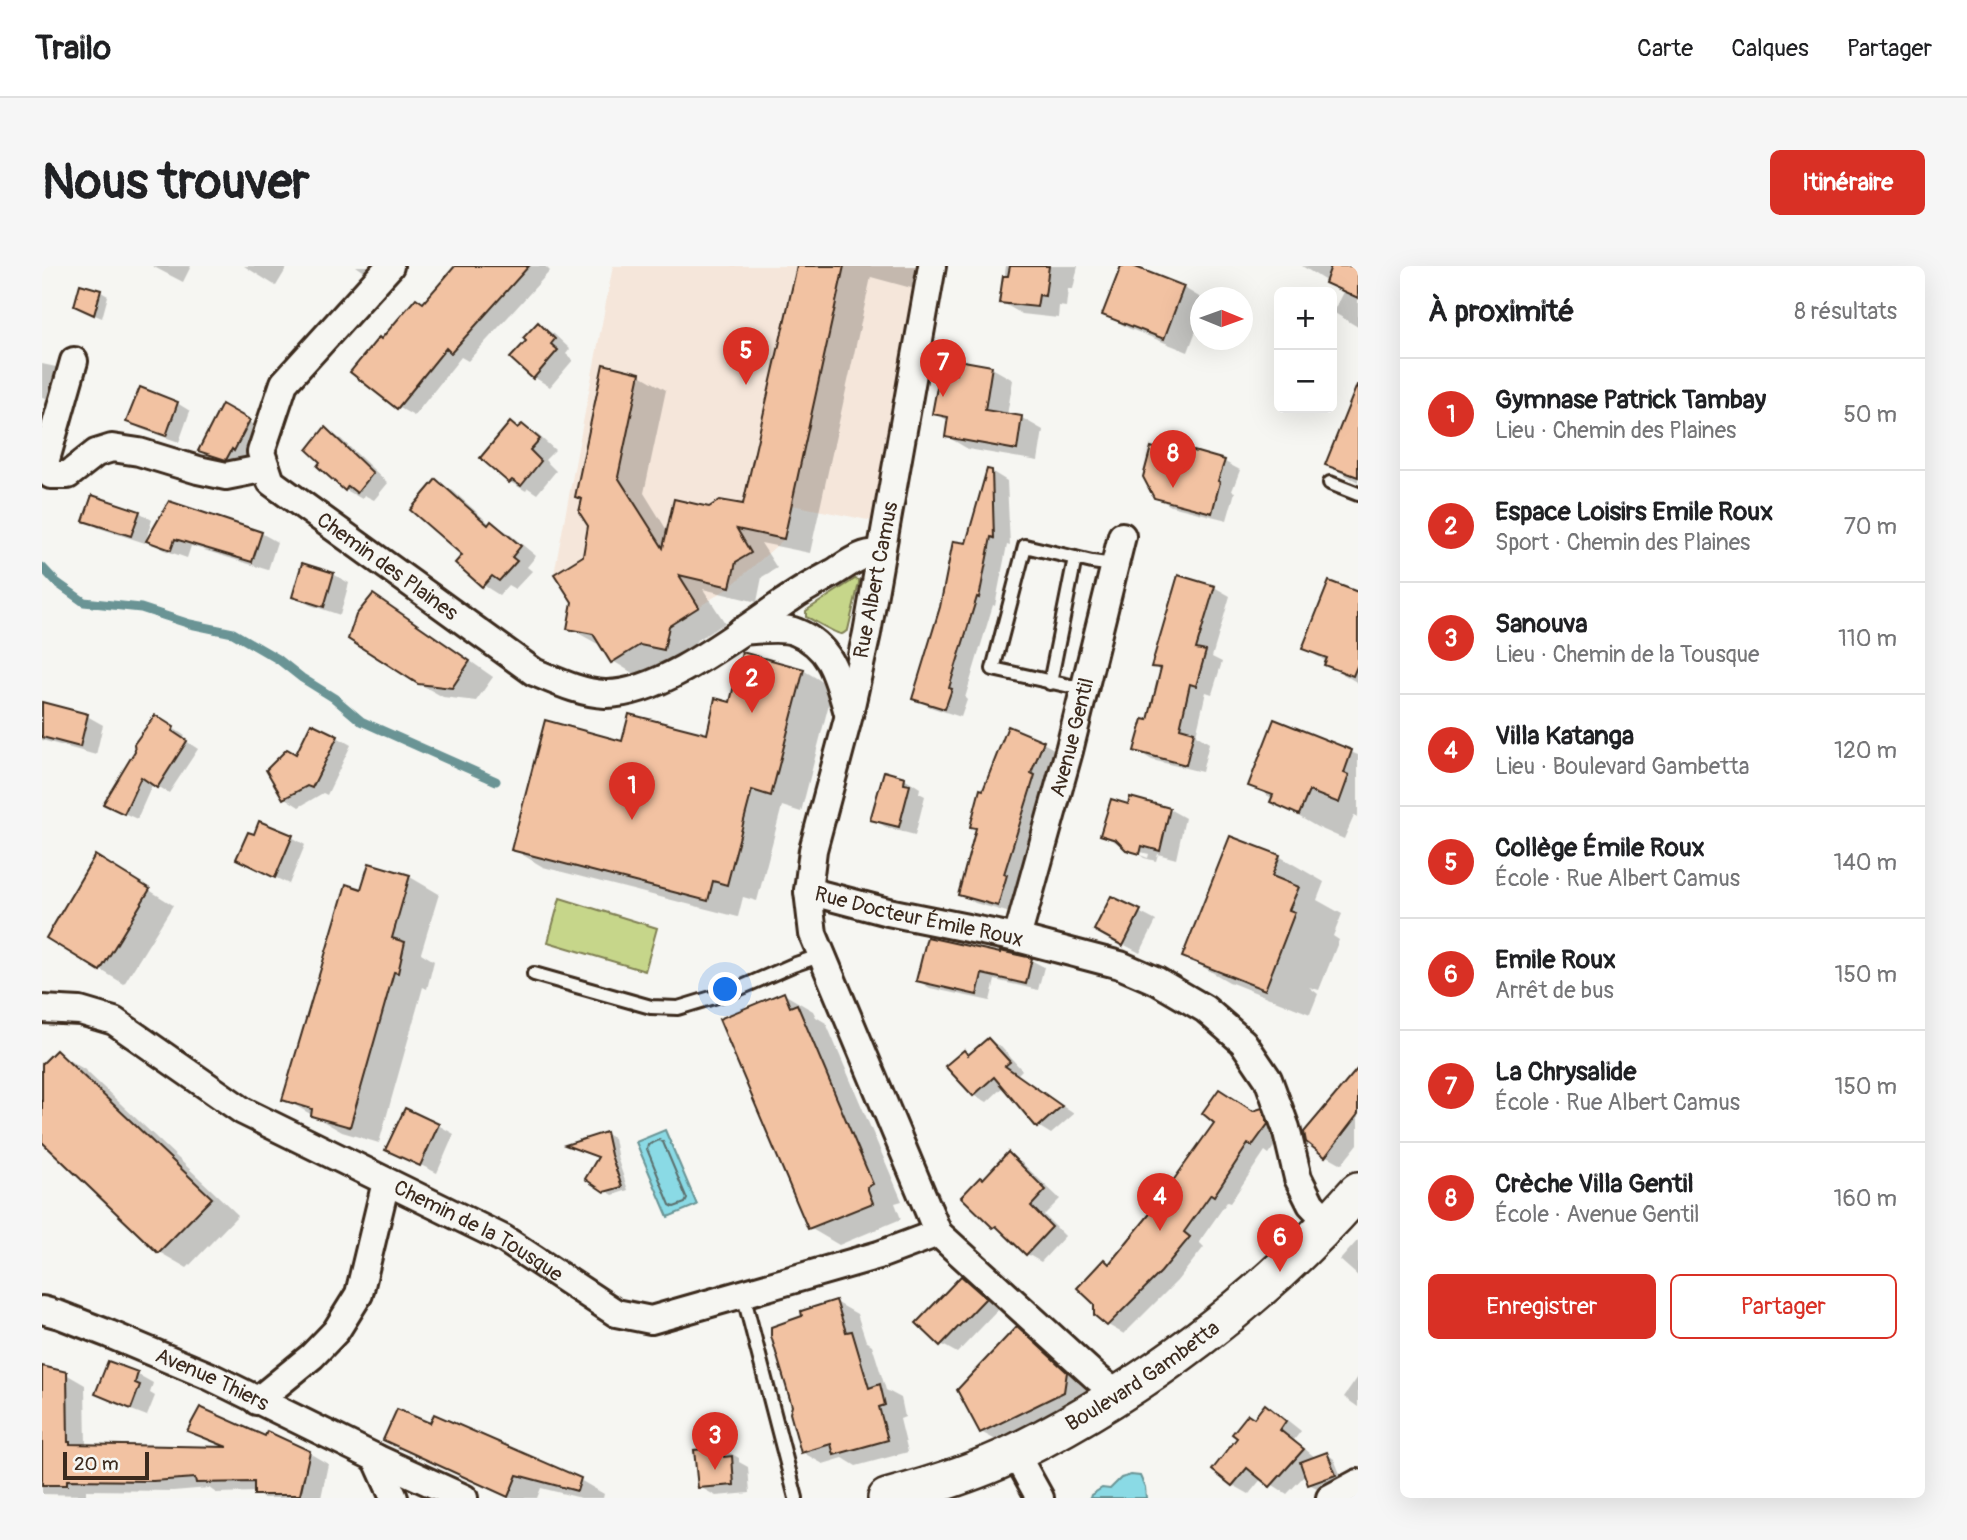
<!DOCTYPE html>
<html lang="fr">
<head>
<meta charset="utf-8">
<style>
	:root { --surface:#fff; --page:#f6f6f6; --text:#202124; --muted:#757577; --line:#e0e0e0; --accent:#d93025 }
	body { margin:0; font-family:Pangolin,sans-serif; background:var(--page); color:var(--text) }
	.controls { position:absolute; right:21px; top:21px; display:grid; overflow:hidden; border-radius:10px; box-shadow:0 7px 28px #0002 }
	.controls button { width:63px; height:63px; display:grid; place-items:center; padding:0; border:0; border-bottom:2px solid var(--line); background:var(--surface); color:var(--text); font:35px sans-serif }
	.compass { position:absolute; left:1148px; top:21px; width:63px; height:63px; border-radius:50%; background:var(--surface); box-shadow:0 7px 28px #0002; rotate:91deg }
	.scale { position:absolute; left:21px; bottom:18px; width:86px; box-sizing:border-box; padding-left:7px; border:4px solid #3b2a1e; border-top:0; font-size:19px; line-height:24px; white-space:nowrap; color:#3b2a1e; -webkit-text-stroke:5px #f6f6f2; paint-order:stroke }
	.you { position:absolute; left:684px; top:724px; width:24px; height:24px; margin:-18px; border:5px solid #fff; border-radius:50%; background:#1a73e8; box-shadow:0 0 0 10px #1a73e833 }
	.badge { display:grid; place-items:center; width:46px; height:46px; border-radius:50%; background:var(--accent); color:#fff; font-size:23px; font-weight:700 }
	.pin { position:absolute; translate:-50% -58px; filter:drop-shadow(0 2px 4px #0008) }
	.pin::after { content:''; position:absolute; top:37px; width:24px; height:21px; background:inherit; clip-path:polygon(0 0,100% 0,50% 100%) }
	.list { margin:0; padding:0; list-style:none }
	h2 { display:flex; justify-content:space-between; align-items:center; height:91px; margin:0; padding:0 28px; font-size:30px }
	h2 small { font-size:23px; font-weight:400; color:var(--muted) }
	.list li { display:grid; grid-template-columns:46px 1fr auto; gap:21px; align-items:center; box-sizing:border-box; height:112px; padding:0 28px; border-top:2px solid var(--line) }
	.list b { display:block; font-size:26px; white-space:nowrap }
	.list p { margin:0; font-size:23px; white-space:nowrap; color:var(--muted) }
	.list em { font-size:23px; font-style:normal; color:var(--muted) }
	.actions { display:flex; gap:14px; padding:21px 28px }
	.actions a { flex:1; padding:16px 0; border:2px solid var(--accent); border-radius:10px; text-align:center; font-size:24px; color:var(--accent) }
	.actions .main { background:var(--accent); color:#fff }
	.map { position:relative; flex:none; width:1316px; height:1232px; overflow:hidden; border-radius:10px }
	header { display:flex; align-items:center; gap:42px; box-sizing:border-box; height:98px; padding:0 35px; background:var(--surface); border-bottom:2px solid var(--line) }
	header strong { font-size:33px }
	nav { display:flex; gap:38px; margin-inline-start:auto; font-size:24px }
	.intro { display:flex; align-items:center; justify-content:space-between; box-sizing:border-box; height:168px; padding:0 42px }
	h1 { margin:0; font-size:49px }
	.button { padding:18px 32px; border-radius:10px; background:var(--accent); color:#fff; font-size:24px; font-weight:700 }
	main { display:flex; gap:42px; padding:0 42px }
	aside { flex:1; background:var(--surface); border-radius:10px; box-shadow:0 7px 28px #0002 }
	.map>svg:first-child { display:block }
	.built { fill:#f5e6da }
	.green { fill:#c6d68a; stroke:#808054; stroke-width:2 }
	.water { fill:#8adae5; stroke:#6a9495; stroke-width:2 }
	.shadow { fill:#0003 }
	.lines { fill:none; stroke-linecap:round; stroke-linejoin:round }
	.shore { stroke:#5b706e; stroke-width:2 }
	.stream { stroke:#6a9495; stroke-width:9 }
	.building { fill:#f2c2a2; stroke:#3b2a1e; stroke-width:2 }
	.lane-casing { stroke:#3b2a1e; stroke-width:18 }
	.street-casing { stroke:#3b2a1e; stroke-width:32 }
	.secondary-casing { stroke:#3b2a1e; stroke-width:42 }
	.lane { stroke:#f6f6f2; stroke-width:12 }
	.street { stroke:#f6f6f2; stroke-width:26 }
	.secondary { stroke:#f6f6f2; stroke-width:37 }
	.labels { text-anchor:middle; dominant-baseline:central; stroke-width:7; stroke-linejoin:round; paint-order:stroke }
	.street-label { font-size:21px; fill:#3b2a1e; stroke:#f6f6f2 }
</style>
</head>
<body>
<header>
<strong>Trailo</strong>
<nav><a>Carte</a><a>Calques</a><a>Partager</a></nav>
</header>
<div class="intro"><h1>Nous trouver</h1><a class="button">Itinéraire</a></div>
<main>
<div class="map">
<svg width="1316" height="1232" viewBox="0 0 1316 1232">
	<rect width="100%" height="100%" fill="#f6f6f2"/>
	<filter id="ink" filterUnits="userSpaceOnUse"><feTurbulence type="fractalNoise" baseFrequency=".0143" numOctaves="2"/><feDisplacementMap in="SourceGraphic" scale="14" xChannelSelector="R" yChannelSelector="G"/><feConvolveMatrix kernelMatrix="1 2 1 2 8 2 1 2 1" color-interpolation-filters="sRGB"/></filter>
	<g filter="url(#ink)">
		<polygon class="built" points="571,0 881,0 836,256 750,239 742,273 688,321 569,397 512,308"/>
		<g class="green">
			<path d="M 813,313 L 817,314 L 817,317 L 806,364 C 804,365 803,367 800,368 C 795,369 772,354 764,351 L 764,345 L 768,342 Z"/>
			<polygon points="518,632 615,662 603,705 506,676"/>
		</g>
		<g class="water">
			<polygon points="623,864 655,939 626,951 594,876"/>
			<polygon points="1089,1209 1098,1210 1103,1221 1104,1232 1048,1232 1049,1229 1060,1222 1068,1223 1079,1212"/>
		</g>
		<g class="shadow">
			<polygon points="110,0 149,0 141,16"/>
			<polygon points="202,0 246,0 234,20"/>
			<polygon points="314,0 346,0 334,14"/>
			<polygon points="423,0 503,0 508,5 426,95 419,91 372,150 356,141 340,75"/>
			<polygon points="757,0 892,0 873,23 829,11 768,287 719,277 735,302 720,311 715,336 661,323 683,357 654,375 649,398 626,393 597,411 571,395 560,379 554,377 527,362 548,260 542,235 535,230 598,109 624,124 602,227 626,266 668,243 702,240"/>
			<polygon points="964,0 1036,0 1031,23 1026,23 1024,41 1017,40 1016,52 980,48 959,36"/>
			<polygon points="1081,0 1086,0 1142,22 1159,32 1158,54 1146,86 1086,62 1062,48"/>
			<polygon points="1260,0 1316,0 1316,61 1291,46 1301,26"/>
			<polygon points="39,20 59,26 66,30 60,52 41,44"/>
			<polygon points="496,59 512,68 528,83 524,88 531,94 508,121 492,111 486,75"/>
			<polygon points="917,96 950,102 971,114 965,149 980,152 1001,164 996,195 926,183 904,170 907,155 892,147 915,110"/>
			<polygon points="0,98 14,101 29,110 22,137 0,131"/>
			<polygon points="1316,136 1316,216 1285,199"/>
			<polygon points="135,137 148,145 137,176 99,163 86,156"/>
			<polygon points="181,141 223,165 201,202 174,193 158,184"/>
			<polygon points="480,160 496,169 513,184 503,194 514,205 495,228 486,222 484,225 468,216 477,163"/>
			<polygon points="284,164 299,173 346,217 332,234 322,229 320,233 304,224 277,200 281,195"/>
			<polygon points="1127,180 1183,196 1198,204 1190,225 1193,226 1185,254 1129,240 1114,231 1116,185"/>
			<polygon points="949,205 965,215 968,280 965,279 953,340 951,339 923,432 925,434 919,451 888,441 872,432"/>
			<polygon points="394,215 410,224 448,258 450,257 465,266 494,290 485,301 490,305 473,323 466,319 457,329 441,319 415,297 422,289"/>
			<polygon points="127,237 219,267 235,276 226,304 149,280 145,292 122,284 106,275"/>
			<polygon points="97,246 110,254 103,277 57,262 43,254"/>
			<polygon points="291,308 307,317 298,349 268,339 252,330"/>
			<polygon points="1172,321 1188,330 1170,391 1180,396 1170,428 1164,426 1154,469 1167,477 1160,506 1110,494 1094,484 1107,456 1120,405 1111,400"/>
			<polygon points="1316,328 1316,417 1284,398 1285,396 1262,382"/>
			<polygon points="331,330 355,344 451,411 434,435 401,431 376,417"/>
			<polygon points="761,404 791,422 759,546 740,540 715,635 701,631 696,651 501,601 471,583 581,477 667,471 689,438"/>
			<polygon points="0,438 45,450 61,459 54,489 0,474"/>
			<polygon points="1233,455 1316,489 1316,551 1312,550 1302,573 1275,561 1230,535 1231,533 1209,519"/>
			<polygon points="125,458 143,470 141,473 156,483 127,527 111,517 95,553 75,544"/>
			<polygon points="295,471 309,479 285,529 281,527 257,541 243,532 226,504"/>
			<polygon points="1001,477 1017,486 1004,517 1008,520 972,648 933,637 918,628"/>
			<polygon points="862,512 878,522 877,527 883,530 873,569 846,562 830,553"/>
			<polygon points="1087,540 1127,543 1143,552 1134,593 1116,588 1114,595 1102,592 1098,589 1106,592 1107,588 1087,583 1060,569"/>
			<polygon points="250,571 263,579 247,618 209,600"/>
			<polygon points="1237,590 1282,616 1275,634 1300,648 1291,670 1297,674 1277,724 1267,721 1276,728 1268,748 1187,716 1142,690"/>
			<polygon points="328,599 368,611 397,628 379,687 392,695 385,723 381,721 337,877 300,866 242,833 320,626"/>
			<polygon points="77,605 131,639 82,718 59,704"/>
			<polygon points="1070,632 1114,655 1098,687 1071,673"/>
			<polygon points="989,694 1002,701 996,724 953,714 948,735 888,722 876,715"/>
			<polygon points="742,728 771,745 774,751 784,757 860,935 853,937 859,953 797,979 768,962"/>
			<polygon points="946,774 959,781 980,804 975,809 1032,848 1009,868 996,860 962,820 945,836 932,829 922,786 928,790"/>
			<polygon points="14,787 42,803 196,949 145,1002 117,986 0,873 0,801"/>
			<polygon points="1316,805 1316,878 1300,898 1284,889"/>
			<polygon points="1220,844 1236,854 1241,867 1227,888 1223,885 1188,937 1185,936 1157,976 1162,981 1135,1015 1082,1068 1066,1059 1069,999 1127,927 1212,847"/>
			<polygon points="396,859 412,868 395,907 346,883"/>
			<polygon points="564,868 572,872 576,894 586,924 571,929 563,924 558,891"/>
			<polygon points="966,889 980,897 1018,933 1002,949 1023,970 999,996 985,988 963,967 953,961 941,915"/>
			<polygon points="1316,974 1316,1010 1298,994"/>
			<polygon points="920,1012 936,1021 958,1042 915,1087 899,1078"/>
			<polygon points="794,1036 815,1048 824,1075 830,1079 844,1124 859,1132 863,1151 858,1153 866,1186 814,1200 801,1192 781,1198 760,1186"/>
			<polygon points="975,1062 996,1075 1046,1120 1043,1138 961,1178 939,1166"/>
			<polygon points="0,1102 24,1108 43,1119 44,1180 184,1183 147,1164 224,1172 267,1187 286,1198 279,1232 221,1232 214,1228 214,1226 174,1227 167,1222 131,1225 44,1224 44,1229 0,1228"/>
			<polygon points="95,1108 111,1117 108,1127 113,1130 105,1150 71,1137 55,1127"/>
			<polygon points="1316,1111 1316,1141 1302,1131"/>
			<polygon points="1224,1140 1240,1150 1259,1165 1252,1174 1274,1192 1285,1188 1292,1193 1300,1213 1275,1222 1267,1218 1264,1208 1245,1228 1220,1212 1207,1228 1191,1219 1173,1204"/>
			<polygon points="393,1151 538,1214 562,1228 561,1232 539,1232 499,1222 495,1232 466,1232 367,1187 343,1174 388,1159"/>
			<polygon points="681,1183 697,1192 697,1196 706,1201 708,1227 674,1230 658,1221"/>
		</g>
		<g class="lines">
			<polygon class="shore" points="617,874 621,876 645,933 643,937 632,941 628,939 605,883 606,879"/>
			<polyline class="stream" points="0,301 14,316 42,336 99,342 148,358 191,367 236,393 260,412 292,432 319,455 454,515"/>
		</g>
		<g class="building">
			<polygon points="413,0 487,0 409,87 404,82 355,143 308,106 337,71 339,73 374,32 381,37"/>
			<polygon points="755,0 802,0 742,273 695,263 709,287 694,296 688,321 637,309 657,341 627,360 622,384 598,379 569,397 551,368 525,363 530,336 512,308 541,290 546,260 537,246 540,233 533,231 561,98 598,107 576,211 621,282 632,233 667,241 678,234 701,238"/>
			<polygon points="968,0 1007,0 1003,30 997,29 995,41 957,37 961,10 966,10"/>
			<polygon points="1079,0 1091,0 1142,20 1122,73 1060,49"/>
			<polygon points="1289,0 1316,0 1316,32 1283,17"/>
			<polygon points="38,18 59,24 52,49 32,40"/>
			<polygon points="496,56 513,73 509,78 516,84 491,113 468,92 484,75 481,72"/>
			<polygon points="916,94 950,100 943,144 980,150 975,184 903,171 906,151 890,148 898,105 914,108"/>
			<polygon points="1315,119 1316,119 1316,211 1283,199"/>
			<polygon points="98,121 136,136 124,170 84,156"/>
			<polygon points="180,138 208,154 192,185 190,183 184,194 156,185"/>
			<polygon points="468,156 475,162 480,158 498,173 488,184 499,195 479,220 470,214 467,217 438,192"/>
			<polygon points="283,161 331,207 315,227 306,220 303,225 275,200 278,196 265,184"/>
			<polygon points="1127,178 1183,194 1176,215 1178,216 1170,247 1112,232 1101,211 1109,181 1116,183"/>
			<polygon points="945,203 950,204 952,272 949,271 937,332 935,331 907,422 910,423 903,443 870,433 898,341 911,275 924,277"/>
			<polygon points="394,213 446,259 449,255 479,280 470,291 475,295 457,315 450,310 440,321 413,297 420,289 368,244"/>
			<polygon points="50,229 98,245 89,270 41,255"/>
			<polygon points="127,235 220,266 210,296 133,273 129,284 104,275"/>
			<polygon points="260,297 292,307 282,341 250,331"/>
			<polygon points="1136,309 1173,320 1154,383 1164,385 1154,420 1148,418 1138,462 1152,466 1144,499 1092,485 1101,453 1106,454 1119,402 1109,401"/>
			<polygon points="1287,315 1316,326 1316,398 1311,410 1282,399 1285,392 1260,383"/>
			<polygon points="331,328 428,395 410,422 376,418 306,373 314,349"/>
			<polygon points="700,386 762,403 729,530 710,524 685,619 671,615 666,635 469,584 503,454 580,475 587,448 665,468 673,432 688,436"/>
			<polygon points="0,436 46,448 38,481 0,471"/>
			<polygon points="113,449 132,461 130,465 145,475 115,522 99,511 82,548 61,538 93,485 92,478"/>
			<polygon points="1232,453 1310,484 1302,507 1307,509 1297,537 1267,525 1257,549 1228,536 1231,529 1206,520"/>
			<polygon points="269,457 296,470 270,522 265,520 241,533 224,504 245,483 254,488"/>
			<polygon points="966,460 1002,475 989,507 993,509 962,608 965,609 956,640 916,629 934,562 928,561 938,523 941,524"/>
			<polygon points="842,505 863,511 862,518 868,519 857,561 828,554"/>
			<polygon points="1088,531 1128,542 1118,585 1100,580 1098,588 1084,584 1074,574 1058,569 1069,533 1086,538"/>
			<polygon points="217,555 251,569 233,612 194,593 206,566 212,568"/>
			<polygon points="1188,570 1238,589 1230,610 1257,621 1247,644 1253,646 1223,724 1140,691"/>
			<polygon points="53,589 108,623 58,705 4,672"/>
			<polygon points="327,597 368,609 350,672 363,676 356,707 352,706 308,861 269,850 270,843 240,834 304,618 319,623"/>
			<polygon points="1069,630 1099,644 1081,680 1052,664"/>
			<polygon points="885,671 958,687 958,685 990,692 984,718 940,708 935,729 874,715"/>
			<polygon points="742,726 748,741 755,738 831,918 825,921 831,937 766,963 677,753"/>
			<polygon points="946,772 968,796 963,800 1020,840 995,862 952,811 931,830 903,800 922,784 926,789"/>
			<polygon points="14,784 170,932 116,987 0,876 0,798"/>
			<polygon points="1316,802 1316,848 1283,891 1264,876 1262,866"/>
			<polygon points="1177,823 1211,845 1220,842 1226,858 1210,880 1206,878 1172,930 1169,928 1142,966 1148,971 1119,1006 1065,1060 1052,1049 1052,1038 1035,1022 1062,993 1067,998 1124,928 1123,926 1172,857 1160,847"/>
			<polygon points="363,842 397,858 378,900 343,884"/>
			<polygon points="564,866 569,889 580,921 562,926 543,913 556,891 523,879"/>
			<polygon points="966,886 1004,924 989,940 1010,961 984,989 954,960 951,962 919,931 938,911 941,913"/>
			<polygon points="919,1010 944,1032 898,1080 874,1057"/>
			<polygon points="794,1034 804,1066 810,1065 827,1122 838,1118 843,1139 837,1141 846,1174 792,1189 789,1178 759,1187 748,1147 750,1140 729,1070 729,1061 760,1050 759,1045"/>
			<polygon points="975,1060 1025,1106 1022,1126 938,1167 915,1124"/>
			<polygon points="66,1095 96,1106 93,1117 98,1119 89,1143 53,1128"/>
			<polygon points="0,1100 25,1106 26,1176 28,1176 28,1178 185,1181 145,1165 158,1141 223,1170 225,1165 268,1185 258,1229 212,1229 212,1216 154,1217 153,1212 111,1215 25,1214 25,1219 0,1219"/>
			<polygon points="1223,1138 1244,1155 1238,1164 1262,1183 1228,1221 1205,1202 1190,1220 1170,1204 1195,1172 1190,1168 1206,1148 1212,1152"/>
			<polygon points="355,1143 388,1157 392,1148 539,1212 535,1225 475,1209 466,1231 341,1174"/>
			<polygon points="681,1181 682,1191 690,1190 692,1219 656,1222 652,1184"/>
			<polygon points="1285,1186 1294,1209 1266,1219 1258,1196"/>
		</g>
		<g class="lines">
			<defs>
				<g id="lane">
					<polyline points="1288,217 1316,228"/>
					<polyline points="1008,417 1033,292"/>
					<polyline points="1042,423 951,403 983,280 1050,296 1072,299"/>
					<polyline points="492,708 609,741 636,742 689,726 751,699 780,689"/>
					<polyline points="701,1028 754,1232"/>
				</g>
				<g id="street">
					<path id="s1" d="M 348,0 L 242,117 L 219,186 L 229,216 L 492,406 C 514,415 539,427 563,428 C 621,429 701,363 750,331 C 763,322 777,315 791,307 C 806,298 821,285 839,288"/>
					<polyline points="890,0 825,367 807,449 771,584 766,625 771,668 896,967 1055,1112 1076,1129"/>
					<polyline points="32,95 3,197 9,209 26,209 54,187 70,182 97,186 156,204 184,210 224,202"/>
					<path d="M 699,365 C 714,364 741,360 754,366 C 791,381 796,413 806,447"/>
					<path id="s2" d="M 766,625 L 846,646 L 975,672 L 1078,699 L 1115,715 L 1163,743 L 1201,776 L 1226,813 L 1244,862 L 1256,912 L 1269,938 L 1287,957"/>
					<path id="s3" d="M 975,672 L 1027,485 L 1080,270"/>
					<path id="s4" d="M 0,743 L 38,745 L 72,755 L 201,845 L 462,973 L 574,1047 L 609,1054 L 837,989 L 896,967"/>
					<path id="s5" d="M 0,1044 L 18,1049 L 67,1068 L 167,1110 L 334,1192 L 422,1232"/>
					<polyline points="215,1135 270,1090 294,1065 317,1028 344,916"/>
					<polyline points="973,1187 998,1232"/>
					<polyline points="334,1192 352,1232"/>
					<polyline points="1288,1232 1316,1217"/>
				</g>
				<g id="secondary">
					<path id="s6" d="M 845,1232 C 889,1220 935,1206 975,1186 C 1103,1122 1222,1032 1316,925"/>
				</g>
			</defs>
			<use href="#lane" class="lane-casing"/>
			<use href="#street" class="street-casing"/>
			<use href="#secondary" class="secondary-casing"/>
			<use href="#lane" class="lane"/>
			<use href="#street" class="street"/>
			<use href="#secondary" class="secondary"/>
		</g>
	</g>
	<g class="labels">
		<g class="street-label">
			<text stroke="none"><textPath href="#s1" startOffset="406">Chemin des Plaines</textPath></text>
			<text transform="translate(834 314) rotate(-79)">Rue Albert Camus</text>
			<text stroke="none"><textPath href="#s3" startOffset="208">Avenue Gentil</textPath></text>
			<text stroke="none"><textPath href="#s2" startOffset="114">Rue Docteur Émile Roux</textPath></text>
			<text stroke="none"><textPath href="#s4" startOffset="495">Chemin de la Tousque</textPath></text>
			<text stroke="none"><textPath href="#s6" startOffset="285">Boulevard Gambetta</textPath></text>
			<text stroke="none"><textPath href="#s5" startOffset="184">Avenue Thiers</textPath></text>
		</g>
	</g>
</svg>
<div class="controls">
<button>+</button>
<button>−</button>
</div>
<svg class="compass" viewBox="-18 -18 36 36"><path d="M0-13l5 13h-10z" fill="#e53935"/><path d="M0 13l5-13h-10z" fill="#757577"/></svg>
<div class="scale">20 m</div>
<div class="you"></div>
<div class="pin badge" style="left:590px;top:554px">1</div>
<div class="pin badge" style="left:710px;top:447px">2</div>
<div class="pin badge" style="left:673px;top:1204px">3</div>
<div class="pin badge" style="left:1118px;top:965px">4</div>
<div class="pin badge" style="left:704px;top:119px">5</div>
<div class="pin badge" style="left:1238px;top:1006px">6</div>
<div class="pin badge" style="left:901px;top:131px">7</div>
<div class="pin badge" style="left:1131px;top:222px">8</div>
</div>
<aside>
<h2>À proximité<small>8 résultats</small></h2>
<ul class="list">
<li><span class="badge">1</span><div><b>Gymnase Patrick Tambay</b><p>Lieu · Chemin des Plaines</p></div><em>50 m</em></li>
<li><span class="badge">2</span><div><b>Espace Loisirs Emile Roux</b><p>Sport · Chemin des Plaines</p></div><em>70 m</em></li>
<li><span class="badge">3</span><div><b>Sanouva</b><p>Lieu · Chemin de la Tousque</p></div><em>110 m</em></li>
<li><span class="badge">4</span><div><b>Villa Katanga</b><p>Lieu · Boulevard Gambetta</p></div><em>120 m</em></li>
<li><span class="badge">5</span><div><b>Collège Émile Roux</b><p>École · Rue Albert Camus</p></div><em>140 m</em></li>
<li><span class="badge">6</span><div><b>Emile Roux</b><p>Arrêt de bus</p></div><em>150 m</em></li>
<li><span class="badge">7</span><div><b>La Chrysalide</b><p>École · Rue Albert Camus</p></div><em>150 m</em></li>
<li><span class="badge">8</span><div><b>Crèche Villa Gentil</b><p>École · Avenue Gentil</p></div><em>160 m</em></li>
</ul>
<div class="actions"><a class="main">Enregistrer</a><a>Partager</a></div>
</aside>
</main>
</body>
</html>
